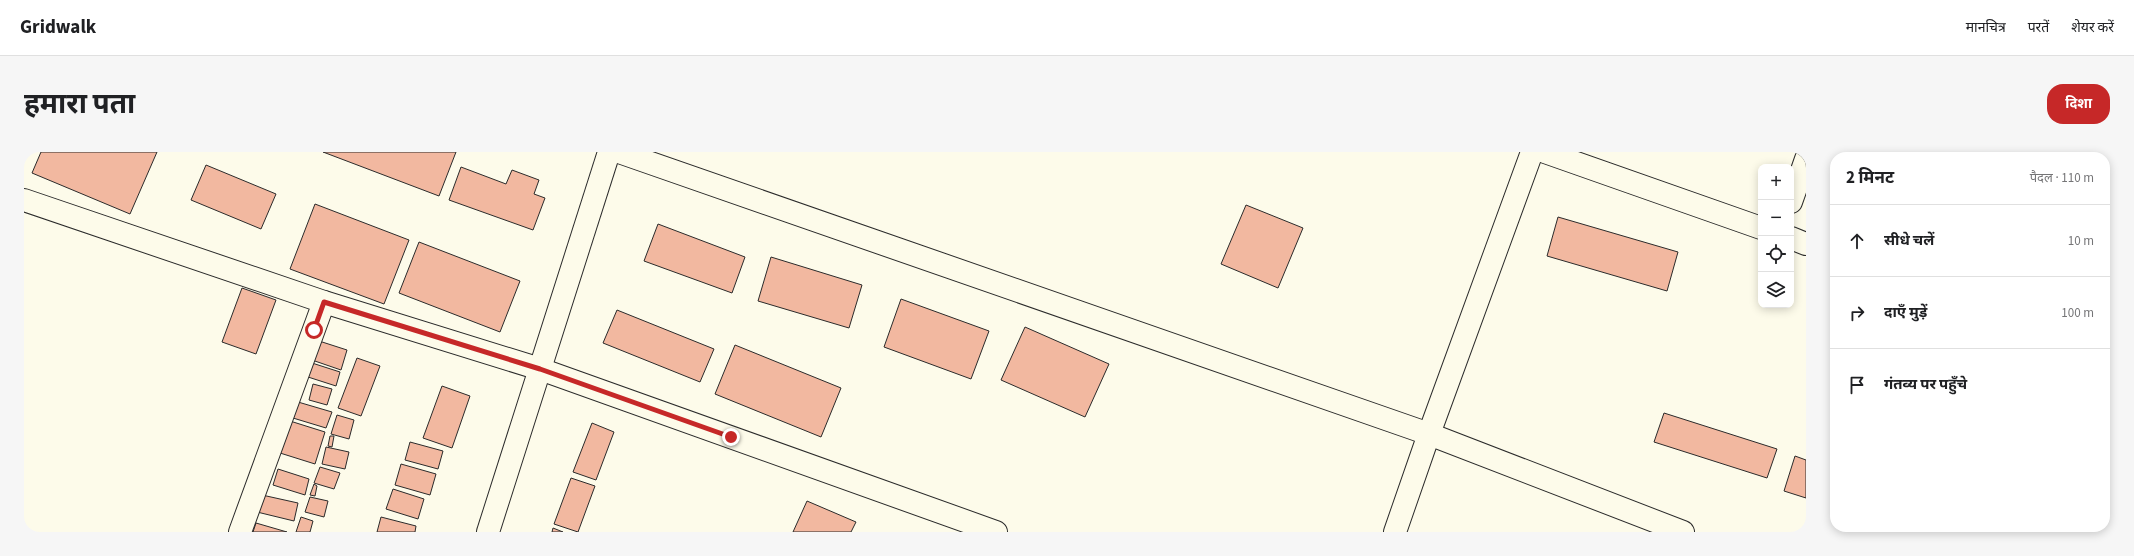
<!DOCTYPE html>
<html lang="hi">
<head>
<meta charset="utf-8">
<style>
	:root { --surface:#fff; --page:#f6f6f6; --text:#202124; --muted:#757577; --line:#e0e0e0; --accent:#c62828 }
	body { margin:0; font-family:"Source Sans 3","Noto Sans Devanagari",sans-serif; background:var(--page); color:var(--text) }
	.controls { position:absolute; right:12px; top:12px; display:grid; overflow:hidden; border-radius:8px; box-shadow:0 2px 10px #0003 }
	.controls button { width:36px; height:36px; display:grid; place-items:center; padding:0; border:0; border-bottom:1px solid var(--line); background:var(--surface); color:var(--text); font:20px sans-serif }
	.stop { position:absolute; width:12px; height:12px; margin:-9px; border:3px solid #c62828; border-radius:50%; background:#fff }
	.stop.end { background:#c62828; border-color:#fff; box-shadow:0 1px 4px #0008 }
	.list { margin:0; padding:0; list-style:none }
	h2 { display:flex; justify-content:space-between; align-items:center; height:52px; margin:0; padding:0 16px; font-size:17px }
	h2 small { font-size:13px; font-weight:400; color:var(--muted) }
	.list li { display:grid; grid-template-columns:26px 1fr auto; gap:12px; align-items:center; box-sizing:border-box; height:72px; padding:0 16px; border-top:1px solid var(--line) }
	.list b { display:block; font-size:15px; white-space:nowrap }
	.list em { font-size:13px; font-style:normal; color:var(--muted) }
	.icon { flex:none; width:22px; height:22px; fill:none; stroke:currentColor; stroke-width:2; stroke-linecap:round; stroke-linejoin:round }
	.map { position:relative; flex:none; width:1782px; height:380px; overflow:hidden; border-radius:16px }
	header { display:flex; align-items:center; gap:24px; box-sizing:border-box; height:56px; padding:0 20px; background:var(--surface); border-bottom:1px solid var(--line) }
	header strong { font-size:19px }
	nav { display:flex; gap:22px; margin-inline-start:auto; font-size:14px }
	.intro { display:flex; align-items:center; justify-content:space-between; box-sizing:border-box; height:96px; padding:0 24px }
	h1 { margin:0; font-size:28px }
	.button { padding:10px 18px; border-radius:16px; background:var(--accent); color:#fff; font-size:14px; font-weight:700 }
	main { display:flex; gap:24px; padding:0 24px }
	aside { flex:1; background:var(--surface); border-radius:16px; box-shadow:0 2px 10px #0003 }
	.map>svg:first-child { display:block }
	.building { fill:#f2b8a0; stroke:#2b2b2b }
	.lines { fill:none; stroke-linecap:round; stroke-linejoin:round }
	.minor-casing { stroke:#2b2b2b; stroke-width:24 }
	.minor { stroke:#fdfbea; stroke-width:22 }
	.route { stroke:#c62828; stroke-width:5 }
</style>
</head>
<body>
<header>
<strong>Gridwalk</strong>
<nav><a>मानचित्र</a><a>परतें</a><a>शेयर करें</a></nav>
</header>
<div class="intro"><h1>हमारा पता</h1><a class="button">दिशा</a></div>
<main>
<div class="map">
<svg width="1782" height="380" viewBox="0 0 1782 380">
	<rect width="100%" height="100%" fill="#fdfbea"/>
	<g class="building">
		<polygon points="17,0 133,0 106,62 8,21"/>
		<polygon points="299,0 432,0 415,44"/>
		<polygon points="182,13 252,42 237,77 167,48"/>
		<polygon points="437,15 482,32 488,18 515,28 510,42 521,46 509,78 425,48"/>
		<polygon points="291,52 385,88 360,152 266,117"/>
		<polygon points="1222,53 1279,76 1254,136 1197,112"/>
		<polygon points="1534,65 1654,100 1643,139 1523,104"/>
		<polygon points="634,72 721,105 708,141 620,109"/>
		<polygon points="395,90 496,129 476,180 375,141"/>
		<polygon points="747,105 838,133 825,176 734,149"/>
		<polygon points="218,136 252,148 232,202 198,190"/>
		<polygon points="877,147 965,179 947,227 860,195"/>
		<polygon points="593,158 690,197 676,230 579,191"/>
		<polygon points="1001,175 1085,212 1061,265 977,228"/>
		<polygon points="292,188 323,198 317,218 285,207"/>
		<polygon points="711,193 817,236 797,285 691,242"/>
		<polygon points="333,206 356,214 337,264 314,256"/>
		<polygon points="288,211 316,220 312,234 284,225"/>
		<polygon points="289,232 308,237 303,253 285,248"/>
		<polygon points="418,234 446,244 428,296 399,286"/>
		<polygon points="274,250 308,260 302,276 269,266"/>
		<polygon points="1640,261 1753,297 1743,326 1630,290"/>
		<polygon points="313,263 330,268 325,287 307,282"/>
		<polygon points="266,269 301,280 291,312 256,301"/>
		<polygon points="568,271 590,280 572,328 549,320"/>
		<polygon points="306,284 310,284 308,295 304,294"/>
		<polygon points="386,290 419,299 414,317 381,308"/>
		<polygon points="302,295 325,300 321,317 298,312"/>
		<polygon points="1771,304 1782,308 1782,346 1760,339"/>
		<polygon points="377,312 412,322 406,343 371,333"/>
		<polygon points="296,315 316,321 310,337 290,331"/>
		<polygon points="254,317 285,327 281,343 249,333"/>
		<polygon points="547,326 571,334 554,380 530,372"/>
		<polygon points="290,332 293,334 291,344 286,343"/>
		<polygon points="369,337 400,347 394,367 362,357"/>
		<polygon points="238,343 274,351 270,369 233,360"/>
		<polygon points="286,345 304,349 300,365 281,360"/>
		<polygon points="783,349 832,370 827,380 769,380"/>
		<polygon points="277,365 289,369 286,380 272,380"/>
		<polygon points="357,365 392,374 391,380 353,380"/>
		<polygon points="232,371 263,380 229,380"/>
		<polygon points="529,376 539,380 528,380"/>
	</g>
	<g class="lines">
		<defs>
			<g id="minor">
				<polyline points="595,0 1405,282 1659,380"/>
				<polyline points="1521,0 1737,76"/>
				<polyline points="0,48 300,150 516,217 972,380"/>
				<polyline points="1767,50 1782,7"/>
				<polyline points="1767,86 1782,92"/>
				<polyline points="216,380 300,150"/>
				<polyline points="464,380 585,0"/>
				<polyline points="1371,380 1405,282 1508,0"/>
			</g>
		</defs>
		<use href="#minor" class="minor-casing"/>
		<use href="#minor" class="minor"/>
	</g>
	<g class="lines">
		<polyline class="route" points="290,178 300,150 516,217 707,285"/>
	</g>
</svg>
<div class="controls">
<button>+</button>
<button>−</button>
<button><svg class="icon" aria-label="locate" viewBox="0 0 24 24"><circle cx="12" cy="12" r="6"/><path d="M12 2v4M12 18v4M2 12h4M18 12h4"/></svg></button>
<button><svg class="icon" aria-label="layers" viewBox="0 0 24 24"><path d="M12 4l9 5-9 5-9-5zM3 14l9 5 9-5"/></svg></button>
</div>
<div class="stop" style="left:290px;top:178px"></div>
<div class="stop end" style="left:707px;top:285px"></div>
</div>
<aside>
<h2>2 मिनट<small>पैदल · 110 m</small></h2>
<ul class="list">
<li><svg class="icon" aria-label="ahead" viewBox="0 0 24 24"><path d="M12 20V5M6 11l6-6 6 6"/></svg><div><b>सीधे चलें</b></div><em>10 m</em></li>
<li><svg class="icon" aria-label="right" viewBox="0 0 24 24"><path d="M7 20v-9h11M14 6l5 5-5 5"/></svg><div><b>दाएँ मुड़ें</b></div><em>100 m</em></li>
<li><svg class="icon" aria-label="arrive" viewBox="0 0 24 24"><path d="M6 21V4h12l-3 4 3 4H6"/></svg><div><b>गंतव्य पर पहुँचे</b></div></li>
</ul>
</aside>
</main>
</body>
</html>
